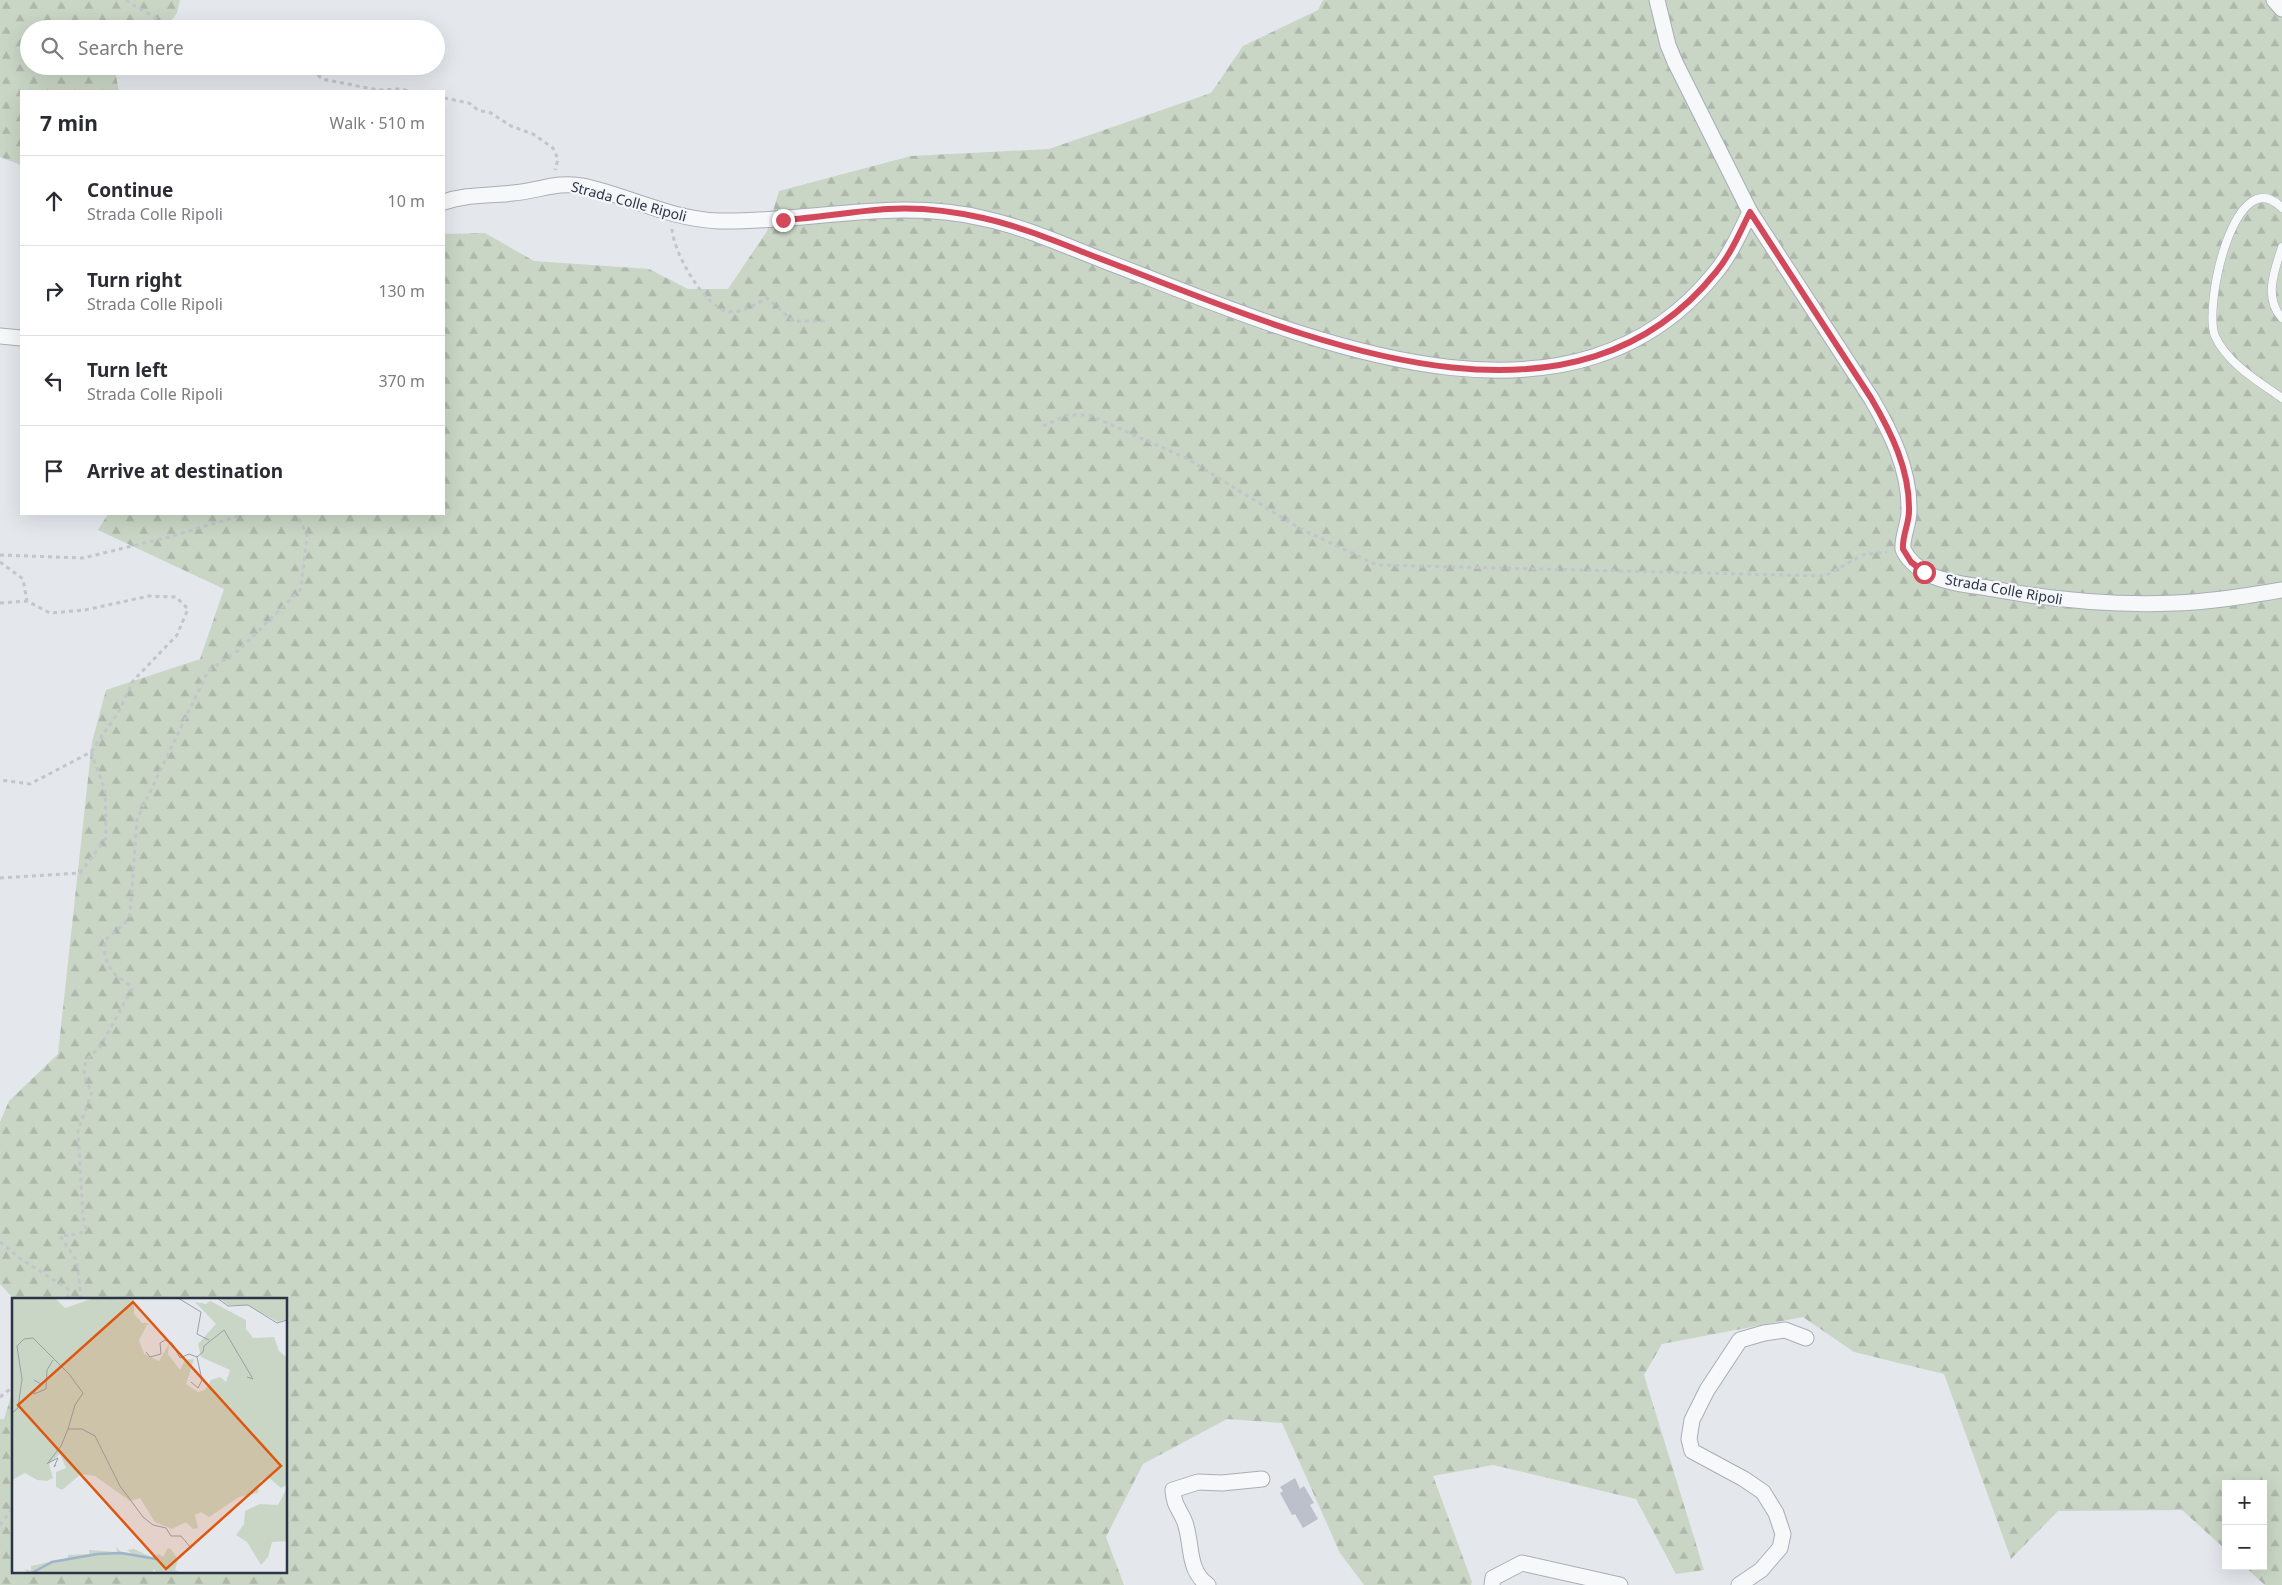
<!DOCTYPE html>
<html lang="en">
<head>
<meta charset="utf-8">
<style>
	:root { --surface:#fff; --page:#f7f7f7; --text:#2b2b33; --muted:#7c7c81; --line:#e1e1e2 }
	body { margin:0; font-family:"Noto Sans",sans-serif; background:var(--page); color:var(--text) }
	.controls { position:absolute; right:15px; bottom:15px; display:grid; overflow:hidden; border-radius:0px; box-shadow:0 5px 20px #0002 }
	.controls button { width:45px; height:45px; display:grid; place-items:center; padding:0; border:0; border-bottom:1px solid var(--line); background:var(--surface); color:var(--text); font:25px sans-serif }
	.stop { position:absolute; width:15px; height:15px; margin:-11px; border:4px solid #d1495b; border-radius:50%; background:#fff }
	.stop.end { background:#d1495b; border-color:#fff; box-shadow:0 1px 5px #0008 }
	.list { margin:0; padding:0; list-style:none }
	h2 { display:flex; justify-content:space-between; align-items:center; height:65px; margin:0; padding:0 20px; font-size:21px }
	h2 small { font-size:16px; font-weight:400; color:var(--muted) }
	.list li { display:grid; grid-template-columns:32px 1fr auto; gap:15px; align-items:center; box-sizing:border-box; height:90px; padding:0 20px; border-top:1px solid var(--line) }
	.list b { display:block; font-size:19px; white-space:nowrap }
	.list p { margin:0; font-size:16px; white-space:nowrap; color:var(--muted) }
	.list em { font-size:16px; font-style:normal; color:var(--muted) }
	.icon { flex:none; width:28px; height:28px; fill:none; stroke:currentColor; stroke-width:2; stroke-linecap:round; stroke-linejoin:round }
	.map { position:relative; flex:none; width:2282px; height:1585px; overflow:hidden }
	.search { position:absolute; background:var(--surface); box-shadow:0 5px 20px #0002; left:20px; top:20px; width:425px; height:55px; display:flex; align-items:center; gap:12px; box-sizing:border-box; padding:0 18px; border-radius:28px; color:var(--muted); font-size:19px }
	.panel { position:absolute; background:var(--surface); box-shadow:0 5px 20px #0002; left:20px; top:90px; width:425px; height:425px; border-radius:0px }
	.map>svg:first-child { display:block }
	.forest { fill:url(#forest-firs) }
	.building { fill:#bbc0ca }
	.lines { fill:none; stroke-linecap:round; stroke-linejoin:round }
	.lane-casing { stroke:#a9aeb7; stroke-width:9 }
	.street-casing { stroke:#a9aeb7; stroke-width:17 }
	.path { stroke:#c2c5cb; stroke-width:3; stroke-dasharray:4 4; stroke-linecap:butt }
	.lane { stroke:#f7f8fa; stroke-width:8 }
	.street { stroke:#f7f8fa; stroke-width:15 }
	.route { stroke:#d1495b; stroke-width:6 }
	.labels { text-anchor:middle; dominant-baseline:central; stroke-width:4.5; stroke-linejoin:round; paint-order:stroke }
	.street-label { font-size:14px; fill:#2b3445; stroke:#f4f6f9 }
	.inset-river { fill:none; stroke:#9fb4cc; stroke-width:2.5 }
	.inset-road { fill:none; stroke:#9a9fa9; stroke-width:1 }
	.view { fill:#df570f; fill-opacity:0.15; stroke:#df570f; stroke-width:2.5 }
	.inset-edge { fill:none; stroke:#2b3445; stroke-width:2.5 }
</style>
</head>
<body>
<div class="map">
<svg width="2282" height="1585" viewBox="0 0 2282 1585">
	<defs>
		<pattern id="forest-firs" width="22" height="20" patternUnits="userSpaceOnUse" patternTransform="scale(1.25)"><rect width="22" height="20" fill="#c9d6c5"/><path d="M5 1l3.5 6h-7zM16 11l3.5 6h-7z" fill="#adb8ab"/></pattern>
	</defs>
	<rect width="100%" height="100%" fill="#e4e7ec"/>
	<g class="forest">
		<polygon points="0,0 180,0 177,13 171,21 178,25 177,29 29,29 29,66 114,66 119,91 21,91 21,165 0,157"/>
		<polygon points="1323,0 2282,0 2282,1585 2265,1585 2244,1566 2263,1566 2263,1484 2226,1484 2226,1550 2182,1510 2058,1511 2011,1559 1944,1374 1854,1352 1803,1317 1662,1344 1644,1375 1704,1570 1676,1574 1636,1499 1493,1465 1433,1476 1472,1582 1471,1585 1364,1585 1340,1553 1282,1423 1227,1419 1143,1464 1106,1537 1124,1585 0,1585 0,1419 4,1419 14,1387 14,1571 286,1571 286,1299 14,1299 0,1284 0,1122 9,1101 58,1054 92,742 106,690 200,659 224,589 98,530 108,514 444,514 444,234 485,233 534,261 649,269 688,289 728,289 767,231 779,191 911,156 1049,149 1211,93 1243,46 1318,10"/>
	</g>
	<polygon class="building" points="1295,1478 1300,1489 1304,1486 1314,1503 1310,1505 1318,1519 1303,1528 1295,1514 1292,1515 1280,1493 1283,1491 1280,1487"/>
	<g class="lines">
		<defs>
			<g id="lane">
				<path d="M 2282,208 C 2235,159 2203,306 2215,336 C 2227,363 2259,382 2282,398"/>
				<path d="M 2282,247 C 2275,269 2263,298 2282,318"/>
			</g>
			<g id="street">
				<polyline points="1657,0 1668,45 1675,62 1750,212"/>
				<polyline points="2274,0 2282,9"/>
				<path d="M 444,202 C 467,194 489,196 513,193 C 538,191 558,181 583,186 C 629,196 670,219 719,221 C 809,223 897,197 986,219 C 1027,228 1066,246 1105,261 C 1285,329 1563,462 1715,273 C 1730,255 1740,233 1750,212 L 1871,398 C 1891,432 1910,470 1909,511 C 1909,524 1902,536 1903,549 C 1908,561 1919,569 1930,575 C 1950,584 1972,585 1993,589 C 2054,600 2114,606 2176,603 C 2211,602 2247,596 2282,590"/>
				<polyline points="0,336 21,338"/>
				<path d="M 1208,1585 C 1186,1570 1193,1541 1184,1520 C 1178,1507 1174,1505 1173,1490 L 1198,1482 L 1222,1483 L 1262,1479"/>
				<polyline points="1492,1585 1493,1578 1522,1563 1620,1585"/>
				<polyline points="1739,1585 1761,1570 1780,1548 1783,1534 1776,1513 1763,1492 1744,1479 1692,1451 1689,1439 1692,1420 1707,1390 1740,1340 1764,1333 1785,1330 1806,1338"/>
			</g>
		</defs>
		<use href="#lane" class="lane-casing"/>
		<use href="#street" class="street-casing"/>
		<g class="path">
			<path d="M 126,0 C 139,11 158,14 165,29"/>
			<polyline points="296,66 316,73 322,79 378,90 402,89 408,91"/>
			<polyline points="444,98 469,103 478,110 491,113 511,126 533,134 553,148 558,159 555,170"/>
			<path d="M 672,229 C 674,253 701,300 723,310 C 739,316 754,305 767,298 L 793,321 L 826,321"/>
			<polyline points="1043,426 1067,415 1089,415 1188,459 1299,528 1377,565 1825,576 1862,555 1887,552"/>
			<polyline points="0,555 83,558 169,537 245,514"/>
			<polyline points="0,562 23,579 27,601 50,613 85,610 149,596 176,597 188,609 177,635 133,681 119,711 91,752 30,784 0,780"/>
			<polyline points="0,603 27,601"/>
			<polyline points="0,878 80,873 106,838 105,790 91,752"/>
			<polyline points="0,1242 21,1259 68,1289 68,1299"/>
			<path d="M 81,1299 L 77,1261 L 60,1236 L 79,1234 L 86,1229 L 83,1216 L 78,1131 L 92,1092 L 86,1082 L 84,1070 L 86,1060 L 100,1047 L 132,989 C 128,982 122,981 117,976 C 106,966 103,953 105,940 L 125,923 L 130,915 L 137,819 L 208,671 L 239,650 L 301,589 L 307,535 L 297,514"/>
			<polyline points="0,1397 14,1386"/>
			<polyline points="0,1525 14,1506"/>
		</g>
		<use href="#lane" class="lane"/>
		<use href="#street" class="street"/>
	</g>
	<g class="lines">
		<path class="route" d="M 783,220 C 818,218 853,211 888,209 C 921,207 952,211 983,218 C 1028,228 1071,248 1114,264 C 1293,332 1565,460 1716,272 C 1731,254 1740,232 1750,212 L 1871,398 C 1891,432 1910,470 1909,511 C 1909,524 1902,536 1903,549 L 1911,562 L 1924,572"/>
	</g>
	<g class="labels">
		<g class="street-label">
			<text transform="translate(629 201) rotate(15)">Strada Colle Ripoli</text>
			<text transform="translate(2004 589) rotate(10)">Strada Colle Ripoli</text>
		</g>
	</g>
	<g transform="translate(12 1298)">
		<rect width="275" height="275" fill="#e4e7ec"/>
		<path d="M 0,0 L 43,0 L 53,10 L 82,0 L 122,2 L 122,16 L 130,25 L 136,25 L 127,42 L 132,56 L 147,63 L 157,46 L 156,56 L 168,72 L 173,62 L 182,61 L 174,86 L 186,94 L 193,92 L 199,82 L 208,79 L 214,84 L 218,72 L 189,59 L 186,46 L 204,26 L 183,4 L 194,6 L 198,3 L 234,22 L 234,31 L 241,40 L 262,39 L 267,53 L 275,60 L 275,187 L 269,190 L 256,179 L 248,183 L 246,195 L 227,199 L 197,219 L 189,214 L 183,217 L 186,230 L 181,231 L 174,224 L 160,231 L 143,224 L 128,200 L 118,203 L 83,178 L 69,176 L 50,192 L 44,189 L 44,174 L 54,170 L 48,156 L 37,166 L 41,180 L 35,183 L 25,182 L 13,175 L 0,182 ZM 275,190 L 275,243 L 260,244 L 256,259 L 249,267 L 235,244 L 224,237 L 232,226 L 233,213 L 248,206 L 266,207 ZM 104,249 L 109,254 L 119,255 L 115,252 L 122,251 L 139,259 L 147,256 L 151,259 L 156,250 L 159,251 L 166,262 L 163,272 L 169,275 L 145,275 L 141,271 L 141,275 L 15,275 L 13,271 L 19,273 L 19,268 L 56,260 L 56,257 L 77,256 L 77,252 L 105,254 Z" fill="#c9d6c5"/>
		<path d="M 207,0 L 275,0 L 275,21 L 266,24 L 236,7 L 216,7 Z" fill="#c9d6c5"/>
		<path class="inset-river" d="M 20,275 L 40,264 L 86,256 L 109,255 L 144,261"/>
		<path class="inset-road" d="M 166,0 L 189,14 L 185,36 L 197,42M 205,0 L 216,8 L 236,7 L 265,25 L 275,22M 134,54 L 138,59 L 149,56 L 148,45 L 153,42 L 160,45 L 168,60 L 177,56 L 185,59 L 191,54 L 192,48 L 212,32 L 241,81 L 235,79M 22,82 L 29,86 L 22,92 L 22,96 L 34,91 L 35,72 L 41,62M 179,84 L 186,90 L 190,82 L 185,59M 0,115 L 6,110 L 10,81 L 5,48 L 12,41 L 21,40 L 57,76 L 71,95 L 63,107 L 56,131 L 70,131 L 83,138 L 108,188 L 131,219 L 141,227 L 154,230 L 159,238 L 169,238 L 179,250M 36,165 L 46,160 L 42,169 L 44,167M 35,166 L 49,148 L 56,131"/>
		<path class="view" d="M 121,4 L 269,168 L 154,271 L 6,107 Z"/>
		<rect width="275" height="275" class="inset-edge"/>
	</g>
</svg>
<div class="controls">
<button>+</button>
<button>−</button>
</div>
<div class="stop" style="left:1924px;top:572px"></div>
<div class="stop end" style="left:783px;top:220px"></div>
<div class="search"><svg class="icon" aria-label="search" viewBox="0 0 24 24"><circle cx="10" cy="10" r="6"/><path d="M15 15l6 6"/></svg>Search here</div>
<section class="panel">
<h2>7 min<small>Walk · 510 m</small></h2>
<ul class="list">
<li><svg class="icon" aria-label="ahead" viewBox="0 0 24 24"><path d="M12 20V5M6 11l6-6 6 6"/></svg><div><b>Continue</b><p>Strada Colle Ripoli</p></div><em>10 m</em></li>
<li><svg class="icon" aria-label="right" viewBox="0 0 24 24"><path d="M7 20v-9h11M14 6l5 5-5 5"/></svg><div><b>Turn right</b><p>Strada Colle Ripoli</p></div><em>130 m</em></li>
<li><svg class="icon" aria-label="left" viewBox="0 0 24 24"><path d="M17 20v-9H6M10 6l-5 5 5 5"/></svg><div><b>Turn left</b><p>Strada Colle Ripoli</p></div><em>370 m</em></li>
<li><svg class="icon" aria-label="arrive" viewBox="0 0 24 24"><path d="M6 21V4h12l-3 4 3 4H6"/></svg><div><b>Arrive at destination</b></div></li>
</ul>
</section>
</div>
</body>
</html>
